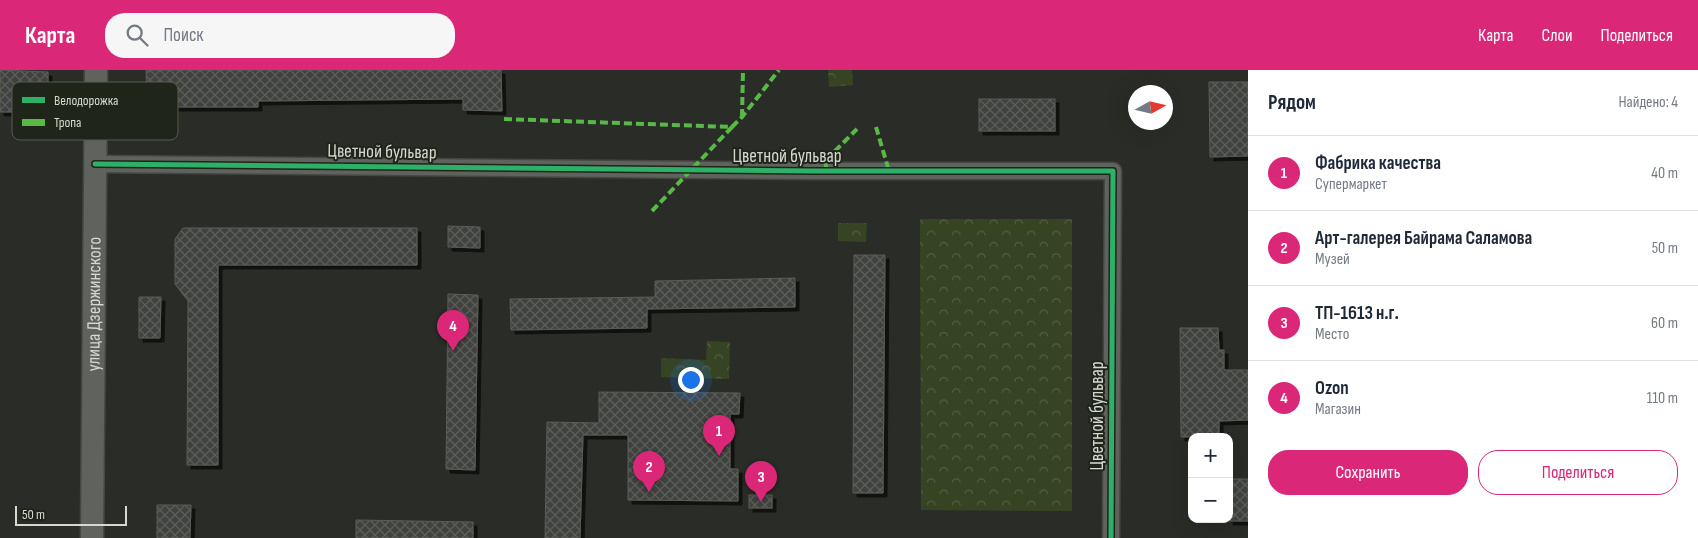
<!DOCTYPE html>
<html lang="ru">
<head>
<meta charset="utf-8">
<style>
	:root { --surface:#fff; --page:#f6f6f7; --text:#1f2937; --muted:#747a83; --line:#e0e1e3; --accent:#db2777 }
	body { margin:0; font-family:"Sofia Sans Condensed",sans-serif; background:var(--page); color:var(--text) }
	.controls { position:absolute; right:15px; bottom:15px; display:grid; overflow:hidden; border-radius:10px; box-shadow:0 5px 20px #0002 }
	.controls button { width:45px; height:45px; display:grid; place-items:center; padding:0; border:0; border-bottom:1px solid var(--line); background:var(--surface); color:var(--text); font:25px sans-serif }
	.compass { position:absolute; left:1128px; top:15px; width:45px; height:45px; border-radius:50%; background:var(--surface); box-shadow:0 5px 20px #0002; rotate:82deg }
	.scale { position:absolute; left:15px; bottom:12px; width:112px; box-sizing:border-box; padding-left:5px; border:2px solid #d5d8d1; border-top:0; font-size:14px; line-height:18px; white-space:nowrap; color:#d5d8d1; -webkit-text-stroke:4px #20251a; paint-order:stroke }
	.you { position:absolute; left:690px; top:309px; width:18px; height:18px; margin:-12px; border:4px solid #fff; border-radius:50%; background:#1a73e8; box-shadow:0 0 0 8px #1a73e833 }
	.badge { display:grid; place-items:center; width:32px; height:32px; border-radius:50%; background:var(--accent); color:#fff; font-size:16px; font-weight:700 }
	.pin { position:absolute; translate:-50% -41px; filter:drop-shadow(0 1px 2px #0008) }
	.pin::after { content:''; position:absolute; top:26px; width:18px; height:15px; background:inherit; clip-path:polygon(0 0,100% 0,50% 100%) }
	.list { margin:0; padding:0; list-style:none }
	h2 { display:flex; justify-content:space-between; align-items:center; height:65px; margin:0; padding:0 20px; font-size:21px }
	h2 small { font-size:16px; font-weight:400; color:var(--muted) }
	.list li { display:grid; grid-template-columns:32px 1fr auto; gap:15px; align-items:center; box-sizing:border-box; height:75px; padding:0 20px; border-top:1px solid var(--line) }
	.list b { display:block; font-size:19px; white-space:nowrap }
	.list p { margin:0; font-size:16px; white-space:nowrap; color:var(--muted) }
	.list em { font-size:16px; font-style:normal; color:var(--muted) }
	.actions { display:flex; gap:10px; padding:15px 20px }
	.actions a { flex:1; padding:11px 0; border:1px solid var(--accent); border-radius:20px; text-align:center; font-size:18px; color:var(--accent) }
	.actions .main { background:var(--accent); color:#fff }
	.icon { flex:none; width:28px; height:28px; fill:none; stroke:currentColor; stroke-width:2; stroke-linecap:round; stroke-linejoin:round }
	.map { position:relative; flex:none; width:1248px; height:468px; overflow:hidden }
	header { display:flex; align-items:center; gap:30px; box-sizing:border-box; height:70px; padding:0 25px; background:var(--accent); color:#fff }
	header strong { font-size:24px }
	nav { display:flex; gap:28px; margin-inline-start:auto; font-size:18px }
	.search { width:350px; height:45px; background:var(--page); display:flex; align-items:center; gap:12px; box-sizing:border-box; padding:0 18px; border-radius:20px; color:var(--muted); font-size:19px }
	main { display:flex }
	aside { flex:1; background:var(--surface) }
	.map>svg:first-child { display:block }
	.park { fill:url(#park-crowns) }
	.building { fill:url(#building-cross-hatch); stroke:#5a5c57; filter:url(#shadow) }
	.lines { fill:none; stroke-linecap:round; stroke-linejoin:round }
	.minor-casing { stroke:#454842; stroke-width:19 }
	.secondary-casing { stroke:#454842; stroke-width:25 }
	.minor { stroke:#60625d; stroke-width:16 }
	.secondary { stroke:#60625d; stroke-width:22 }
	.quiet { stroke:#58b947; stroke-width:4; stroke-dasharray:8 4; stroke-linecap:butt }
	.cycleway-casing { stroke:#20251a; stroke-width:8 }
	.cycleway { stroke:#2db169; stroke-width:5 }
	.labels { text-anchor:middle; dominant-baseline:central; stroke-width:4; stroke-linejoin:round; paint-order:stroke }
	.street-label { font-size:19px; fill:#d5d8d1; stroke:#20251a }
	.key { fill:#20251a; stroke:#565b51; stroke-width:1 }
	.key-label { font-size:14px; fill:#d5d8d1 }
</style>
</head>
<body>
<header>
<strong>Карта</strong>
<div class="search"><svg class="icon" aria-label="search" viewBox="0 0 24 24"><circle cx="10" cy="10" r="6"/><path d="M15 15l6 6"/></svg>Поиск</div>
<nav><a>Карта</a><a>Слои</a><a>Поделиться</a></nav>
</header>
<main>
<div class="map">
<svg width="1248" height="468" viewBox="0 0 1248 468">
	<defs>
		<pattern id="park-crowns" width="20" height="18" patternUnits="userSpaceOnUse" patternTransform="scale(1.25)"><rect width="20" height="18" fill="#374423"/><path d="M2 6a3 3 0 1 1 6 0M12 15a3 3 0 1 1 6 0" fill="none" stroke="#535e42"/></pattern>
		<pattern id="building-cross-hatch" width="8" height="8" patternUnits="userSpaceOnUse" patternTransform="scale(1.25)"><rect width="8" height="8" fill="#41433f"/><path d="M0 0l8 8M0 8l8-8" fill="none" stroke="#5c5d5a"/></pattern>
		<filter id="shadow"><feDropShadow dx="4" dy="4" stdDeviation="0" flood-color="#0009"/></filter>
	</defs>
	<rect width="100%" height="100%" fill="#2a2c27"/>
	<g class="park">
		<polygon points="828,0 852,0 853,15 829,17"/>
		<polygon points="920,149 1072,149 1072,441 921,440"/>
		<polygon points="838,153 867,153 866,172 838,171"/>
		<polygon points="707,271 730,272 729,309 661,307 661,288 706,290"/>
	</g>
	<g class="building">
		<polygon points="0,0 48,2 48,42 0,42"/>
		<polygon points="146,0 501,0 502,41 463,40 463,29 258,31 258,37 147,37"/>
		<polygon points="1209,12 1248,12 1248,86 1210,87"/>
		<rect x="979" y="29" width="76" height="32"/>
		<polygon points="448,156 480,157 480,178 448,177"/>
		<polygon points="183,158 417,158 417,195 218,195 218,395 187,395 188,231 175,214 175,169"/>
		<polygon points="854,185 885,185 883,423 853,423"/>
		<polygon points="795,208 795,237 647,239 647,258 511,260 510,229 655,227 655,211"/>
		<polygon points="448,224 478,225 475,400 446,399"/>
		<polygon points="139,227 161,227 160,268 139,268"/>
		<polygon points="1180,258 1218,258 1219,280 1224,280 1224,300 1248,300 1248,350 1219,351 1219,367 1181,367"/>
		<polygon points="599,322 740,323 739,344 730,344 730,399 738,399 738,431 628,430 628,365 583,365 580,468 545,468 547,352 599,353"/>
		<rect x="1229" y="409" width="19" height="42"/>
		<rect x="749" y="425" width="23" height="13"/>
		<polygon points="157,435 191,435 190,468 157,468"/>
		<polygon points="356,450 473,452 473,468 356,468"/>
	</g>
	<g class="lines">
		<defs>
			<polyline id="minor" points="95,94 811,101 1113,101 1111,468"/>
			<g id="secondary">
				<path id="s1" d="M 92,468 L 96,0"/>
			</g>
		</defs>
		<use href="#minor" class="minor-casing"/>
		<use href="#secondary" class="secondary-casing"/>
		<use href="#minor" class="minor"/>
		<use href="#secondary" class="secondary"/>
		<g class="quiet">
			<polyline points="742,47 743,0"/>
			<polyline points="504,49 732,57 742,47 779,0"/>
			<polyline points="876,57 889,101"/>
			<polyline points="827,101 825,91 857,59"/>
			<polyline points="652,141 732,57"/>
		</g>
		<defs>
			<polyline id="cycleway" points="95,94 811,101 1113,101 1111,468"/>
		</defs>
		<use href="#cycleway" class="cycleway-casing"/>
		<use href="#cycleway" class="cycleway"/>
	</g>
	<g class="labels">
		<g class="street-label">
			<text transform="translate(382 82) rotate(1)">Цветной бульвар</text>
			<text x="787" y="86">Цветной бульвар</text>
			<text stroke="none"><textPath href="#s1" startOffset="234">улица Дзержинского</textPath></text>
			<text transform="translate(1097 346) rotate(-90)">Цветной бульвар</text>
		</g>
	</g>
	<rect x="12" y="12" width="166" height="58" rx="8" class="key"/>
	<rect x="22" y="27" width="23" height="6" fill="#2db169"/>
	<rect x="22" y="49" width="23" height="7" fill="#58b947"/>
	<g class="key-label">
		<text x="54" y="35">Велодорожка</text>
		<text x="54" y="57">Тропа</text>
	</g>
</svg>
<div class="controls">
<button>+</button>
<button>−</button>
</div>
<svg class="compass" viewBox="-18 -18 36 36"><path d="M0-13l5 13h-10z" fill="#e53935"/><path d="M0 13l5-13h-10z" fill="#747a83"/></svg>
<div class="scale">50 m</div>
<div class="you"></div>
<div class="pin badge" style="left:719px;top:386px">1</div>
<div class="pin badge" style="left:649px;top:422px">2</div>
<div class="pin badge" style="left:761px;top:432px">3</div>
<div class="pin badge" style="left:453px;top:281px">4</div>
</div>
<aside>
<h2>Рядом<small>Найдено: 4</small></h2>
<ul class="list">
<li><span class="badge">1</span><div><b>Фабрика качества</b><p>Супермаркет</p></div><em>40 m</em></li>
<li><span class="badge">2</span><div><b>Арт-галерея Байрама Саламова</b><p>Музей</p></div><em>50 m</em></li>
<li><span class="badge">3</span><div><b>ТП-1613 н.г.</b><p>Место</p></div><em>60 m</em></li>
<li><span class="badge">4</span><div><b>Ozon</b><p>Магазин</p></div><em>110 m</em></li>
</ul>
<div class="actions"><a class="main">Сохранить</a><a>Поделиться</a></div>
</aside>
</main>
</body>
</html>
